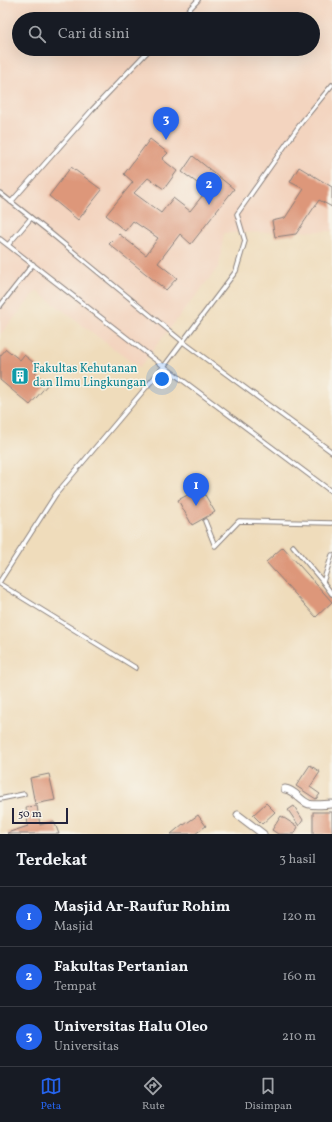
<!DOCTYPE html>
<html lang="id">
<head>
<meta charset="utf-8">
<style>
	:root { --surface:#171b24; --page:#20242c; --text:#f1f3f6; --muted:#9ea1a6; --line:#363941; --accent:#2563eb }
	body { margin:0; font-family:Vollkorn,serif; background:var(--page); color:var(--text) }
	.scale { position:absolute; left:12px; bottom:10px; width:56px; box-sizing:border-box; padding-left:4px; border:2px solid #22223b; border-top:0; font-size:11px; line-height:14px; white-space:nowrap; color:#22223b; -webkit-text-stroke:3px #f7f3e8; paint-order:stroke }
	.you { position:absolute; left:162px; top:379px; width:14px; height:14px; margin:-10px; border:3px solid #fff; border-radius:50%; background:#1a73e8; box-shadow:0 0 0 6px #1a73e833 }
	.badge { display:grid; place-items:center; width:26px; height:26px; border-radius:50%; background:var(--accent); color:#fff; font-size:13px; font-weight:700 }
	.pin { position:absolute; translate:-50% -33px; filter:drop-shadow(0 1px 2px #0008) }
	.pin::after { content:''; position:absolute; top:21px; width:14px; height:12px; background:inherit; clip-path:polygon(0 0,100% 0,50% 100%) }
	.list { margin:0; padding:0; list-style:none }
	h2 { display:flex; justify-content:space-between; align-items:center; height:52px; margin:0; padding:0 16px; font-size:17px }
	h2 small { font-size:13px; font-weight:400; color:var(--muted) }
	.list li { display:grid; grid-template-columns:26px 1fr auto; gap:12px; align-items:center; box-sizing:border-box; height:60px; padding:0 16px; border-top:1px solid var(--line) }
	.list b { display:block; font-size:15px; white-space:nowrap }
	.list p { margin:0; font-size:13px; white-space:nowrap; color:var(--muted) }
	.list em { font-size:13px; font-style:normal; color:var(--muted) }
	.icon { flex:none; width:22px; height:22px; fill:none; stroke:currentColor; stroke-width:2; stroke-linecap:round; stroke-linejoin:round }
	.map { position:relative; flex:none; width:332px; height:834px; overflow:hidden }
	.search { position:absolute; background:var(--surface); box-shadow:0 4px 16px #0002; left:12px; right:12px; top:12px; height:44px; display:flex; align-items:center; gap:10px; box-sizing:border-box; padding:0 14px; border-radius:22px; color:var(--muted); font-size:15px }
	.sheet { height:232px; background:var(--surface) }
	nav { display:flex; justify-content:space-around; align-items:center; box-sizing:border-box; height:56px; border-top:1px solid var(--line); background:var(--surface); font-size:11px; color:var(--muted) }
	nav a { display:grid; justify-items:center; gap:2px }
	nav .on { color:var(--accent) }
	.map>svg:first-child { display:block }
	.built { fill:#f3d4bf; fill-rule:evenodd }
	.building { fill:#dd977a }
	.lines { fill:none; stroke-linecap:round; stroke-linejoin:round }
	.service-casing { stroke:#887f7b; stroke-width:5.5 }
	.minor-casing { stroke:#887f7b; stroke-width:9 }
	.service { stroke:#fff; stroke-width:3.5 }
	.minor { stroke:#fff; stroke-width:7 }
	.labels { text-anchor:middle; dominant-baseline:central; stroke-width:3; stroke-linejoin:round; paint-order:stroke }
	.culture-label { font-size:12px; fill:#0d838f; stroke:#f7f3e8; text-anchor:start }
</style>
</head>
<body>
<div class="map">
<svg width="332" height="834" viewBox="0 0 332 834">
	<rect width="100%" height="100%" fill="#f7f3e8"/>
	<filter id="ink" filterUnits="userSpaceOnUse"><feTurbulence type="fractalNoise" baseFrequency=".025" numOctaves="2"/><feDisplacementMap in="SourceGraphic" scale="8" xChannelSelector="R" yChannelSelector="G"/><feConvolveMatrix kernelMatrix="1 2 1 2 8 2 1 2 1" color-interpolation-filters="sRGB"/></filter>
	<filter id="wash" filterUnits="userSpaceOnUse"><feTurbulence type="fractalNoise" baseFrequency=".012" numOctaves="4" result="noise"/><feDisplacementMap in="SourceGraphic" scale="16" xChannelSelector="R" yChannelSelector="G"/><feGaussianBlur stdDeviation="0.9" result="paint"/><feColorMatrix in="noise" values="0 0 0 0 0 0 0 0 0 0 0 0 0 0 0 0 0 1.4 0 .05"/><feComposite in="paint" operator="in"/></filter>
	<g filter="url(#wash)">
		<rect width="100%" height="100%" fill="#efdcbb"/>
		<path class="built" d="M 0,0 L 332,0 L 332,231 L 224,233 L 219,266 L 139,368 L 37,291 L 0,335 ZM 19,19 L 313,19 L 313,49 L 19,49 Z"/>
		<g id="blocks">
			<g class="building">
				<polygon points="150,139 168,153 162,159 177,171 164,189 148,178 134,193 161,213 173,198 190,211 207,190 182,172 193,156 234,189 191,244 180,234 158,263 177,278 166,290 109,244 119,234 146,255 158,238 133,221 125,231 106,215 133,182 124,174"/>
				<polygon points="71,167 102,190 78,220 49,196"/>
				<polygon points="299,167 332,187 332,207 319,200 296,234 275,237 272,221 285,218 304,189 290,182"/>
				<polygon points="6,349 20,360 24,355 39,367 35,373 48,384 30,405 0,380 0,356"/>
				<polygon points="201,488 215,512 192,525 178,500"/>
				<polygon points="283,547 332,602 316,617 266,562"/>
				<polygon points="310,765 320,772 310,787 320,794 316,799 296,786"/>
				<polygon points="49,774 55,800 35,804 30,778"/>
				<polygon points="266,803 275,812 262,824 253,815"/>
				<polygon points="37,806 40,825 54,821 59,834 8,834 7,833 28,826 26,807"/>
				<polygon points="294,806 303,820 299,826 288,810"/>
				<rect x="313" y="812" width="19" height="22"/>
				<polygon points="198,815 206,826 195,834 171,834 183,824 184,825"/>
				<polygon points="281,816 298,827 294,834 278,834 272,830"/>
			</g>
		</g>
	</g>
	<g filter="url(#ink)">
		<use href="#blocks" fill-opacity="0" stroke="#887f7b" stroke-width="1"/>
		<g class="lines">
			<defs>
				<g id="service">
					<polyline points="180,19 198,0"/>
					<polyline points="0,193 48,231 183,342 332,452"/>
					<polyline points="11,202 92,110 150,49"/>
					<polyline points="0,239 149,355 332,492"/>
					<polyline points="8,245 31,218"/>
					<polyline points="0,306 33,264"/>
					<polyline points="205,521 215,546 239,521 332,523"/>
					<polyline points="293,546 323,582 332,555"/>
					<polyline points="0,581 56,494 165,365 236,271 245,241 237,214 301,123 332,85"/>
					<polyline points="323,582 332,594"/>
					<polyline points="0,584 136,668"/>
					<polyline points="0,799 24,794"/>
				</g>
				<g id="minor">
					<path d="M 285,789 C 295,790 300,801 309,804 C 316,806 325,804 332,804"/>
					<polyline points="238,815 263,834"/>
				</g>
			</defs>
			<use href="#service" class="service-casing"/>
			<use href="#minor" class="minor-casing"/>
			<use href="#service" class="service"/>
			<use href="#minor" class="minor"/>
		</g>
	</g>
	<defs>
		<symbol id="building-square" viewBox="-11 -11 22 22"><rect x="-9" y="-9" width="18" height="18" rx="4" fill="#0f9aa8" stroke="#f7f3e8"/><path d="M-4-6H4V6H1V3H-1V6H-4ZM-2.5-4.3h1.7v1.8h-1.7ZM.8-4.3h1.7v1.8H.8ZM-2.5-1h1.7V.8h-1.7ZM.8-1h1.7V.8H.8Z" fill="#fff"/></symbol>
	</defs>
	<g fill-rule="evenodd">
		<use href="#building-square" x="10" y="366" width="20" height="20"/>
	</g>
	<g class="labels">
		<g class="culture-label">
			<text x="33" y="369">Fakultas Kehutanan<tspan x="33" dy="14">dan Ilmu Lingkungan</tspan></text>
		</g>
	</g>
</svg>
<div class="scale">50 m</div>
<div class="you"></div>
<div class="pin badge" style="left:196px;top:506px">1</div>
<div class="pin badge" style="left:209px;top:205px">2</div>
<div class="pin badge" style="left:166px;top:140px">3</div>
<div class="search"><svg class="icon" aria-label="search" viewBox="0 0 24 24"><circle cx="10" cy="10" r="6"/><path d="M15 15l6 6"/></svg>Cari di sini</div>
</div>
<section class="sheet">
<h2>Terdekat<small>3 hasil</small></h2>
<ul class="list">
<li><span class="badge">1</span><div><b>Masjid Ar-Raufur Rohim</b><p>Masjid</p></div><em>120 m</em></li>
<li><span class="badge">2</span><div><b>Fakultas Pertanian</b><p>Tempat</p></div><em>160 m</em></li>
<li><span class="badge">3</span><div><b>Universitas Halu Oleo</b><p>Universitas</p></div><em>210 m</em></li>
</ul>
</section>
<nav>
<a class="on"><svg class="icon" aria-label="map" viewBox="0 0 24 24"><path d="M3 6l6-2 6 2 6-2v14l-6 2-6-2-6 2zM9 4v14M15 6v14"/></svg>Peta</a>
<a><svg class="icon" aria-label="directions" viewBox="0 0 24 24"><path d="M12 3l9 9-9 9-9-9zM9 14v-3h6M13 9l2 2-2 2"/></svg>Rute</a>
<a><svg class="icon" aria-label="saved" viewBox="0 0 24 24"><path d="M7 4h10v16l-5-4-5 4z"/></svg>Disimpan</a>
</nav>
</body>
</html>
